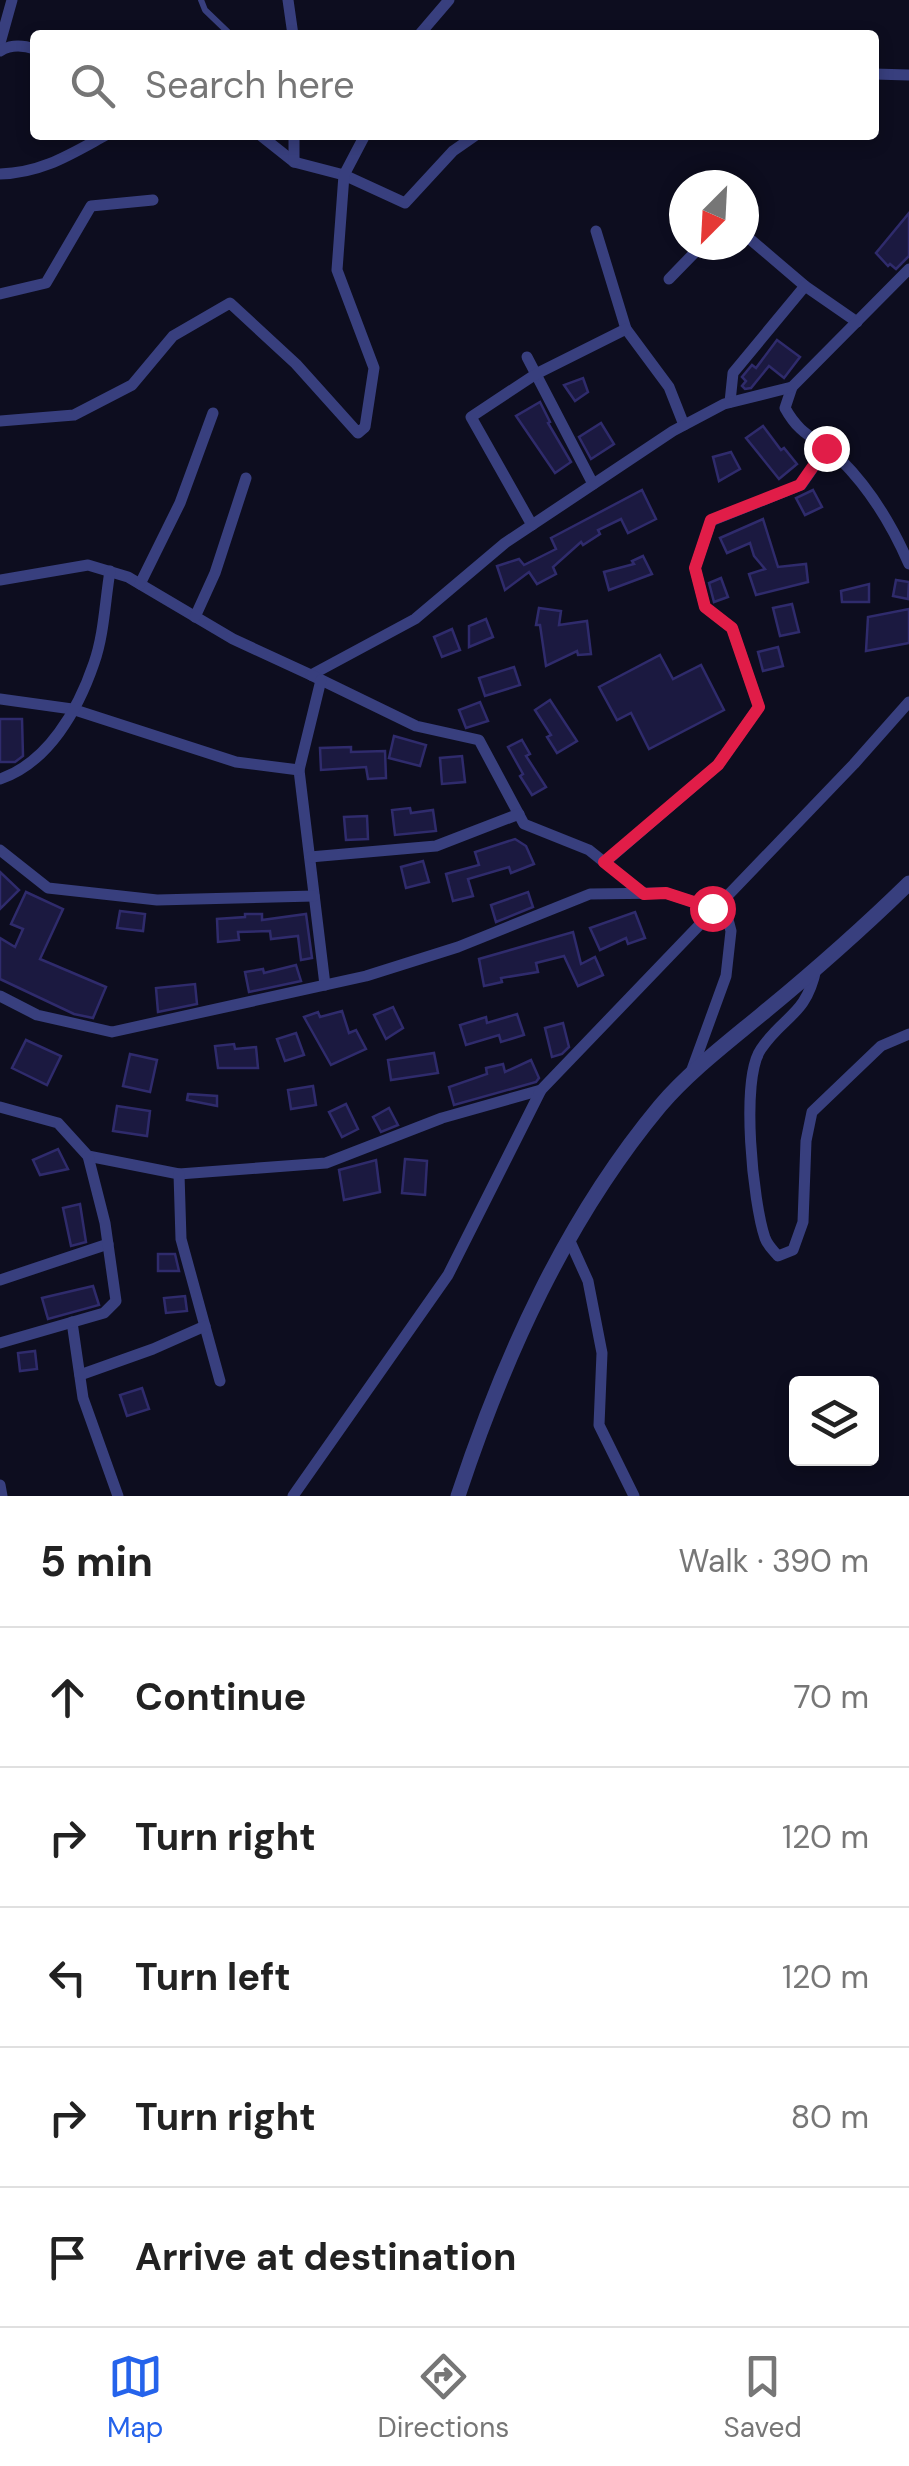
<!DOCTYPE html>
<html lang="en">
<head>
<meta charset="utf-8">
<style>
	:root { --surface:#fff; --page:#f6f6f6; --text:#222; --muted:#767676; --line:#e0e0e0; --accent:#2563eb }
	body { margin:0; font-family:"DM Sans",sans-serif; background:var(--page); color:var(--text) }
	.controls { position:absolute; right:30px; bottom:30px; display:grid; overflow:hidden; border-radius:10px; box-shadow:0 5px 15px #0003 }
	.controls button { width:90px; height:90px; display:grid; place-items:center; padding:0; border:0; border-bottom:2px solid var(--line); background:var(--surface); color:var(--text); font:50px sans-serif }
	.compass { position:absolute; left:669px; top:170px; width:90px; height:90px; border-radius:50%; background:var(--surface); box-shadow:0 5px 15px #0003; rotate:204deg }
	.stop { position:absolute; width:30px; height:30px; margin:-22px; border:8px solid #e11d48; border-radius:50%; background:#fff }
	.stop.end { background:#e11d48; border-color:#fff; box-shadow:0 2px 10px #0008 }
	.list { margin:0; padding:0; list-style:none }
	h2 { display:flex; justify-content:space-between; align-items:center; height:130px; margin:0; padding:0 40px; font-size:42px }
	h2 small { font-size:32px; font-weight:400; color:var(--muted) }
	.list li { display:grid; grid-template-columns:65px 1fr auto; gap:30px; align-items:center; box-sizing:border-box; height:140px; padding:0 40px; border-top:2px solid var(--line) }
	.list b { display:block; font-size:38px; white-space:nowrap }
	.list em { font-size:32px; font-style:normal; color:var(--muted) }
	.icon { flex:none; width:55px; height:55px; fill:none; stroke:currentColor; stroke-width:2; stroke-linecap:round; stroke-linejoin:round }
	.map { position:relative; flex:none; width:909px; height:1496px; overflow:hidden }
	.search { position:absolute; background:var(--surface); box-shadow:0 5px 15px #0003; left:30px; right:30px; top:30px; height:110px; display:flex; align-items:center; gap:25px; box-sizing:border-box; padding:0 35px; border-radius:10px; color:var(--muted); font-size:38px }
	.sheet { height:830px; background:var(--surface) }
	nav { display:flex; justify-content:space-around; align-items:center; box-sizing:border-box; height:140px; border-top:2px solid var(--line); background:var(--surface); font-size:28px; color:var(--muted) }
	nav a { display:grid; justify-items:center; gap:5px }
	nav .on { color:var(--accent) }
	.map>svg:first-child { display:block }
	.building { fill:#1b1940; stroke:#2f2b6c; stroke-width:2.5 }
	.lines { fill:none; stroke-linecap:round; stroke-linejoin:round }
	.service { stroke:#383f7e; stroke-width:6 }
	.minor { stroke:#383f7e; stroke-width:11 }
	.tertiary { stroke:#383f7e; stroke-width:15 }
	.route { stroke:#e11d48; stroke-width:12 }
</style>
</head>
<body>
<div class="map">
<svg width="909" height="1496" viewBox="0 0 909 1496">
	<rect width="100%" height="100%" fill="#0d0d1f"/>
	<g class="building">
		<polygon points="909,213 909,256 896,269 890,264 888,266 876,253"/>
		<polygon points="777,340 800,357 784,378 769,366 751,388 745,389 742,386 746,381 742,377 752,365 756,368"/>
		<polygon points="583,378 588,392 575,401 564,385"/>
		<polygon points="540,402 550,422 548,423 571,462 555,473 516,416"/>
		<polygon points="601,423 614,444 591,459 579,437"/>
		<polygon points="763,426 781,450 784,448 797,464 779,479 746,438"/>
		<polygon points="731,452 740,469 719,481 713,457"/>
		<polygon points="642,490 656,519 628,533 621,519 598,530 600,534 583,545 581,542 553,567 556,574 537,584 529,572 505,590 497,566 519,559 524,565 556,549 551,538"/>
		<polygon points="813,490 822,507 805,515 796,498"/>
		<polygon points="763,519 778,567 806,564 808,582 756,595 749,574 765,569 754,556 750,543 727,553 720,538"/>
		<polygon points="643,556 652,574 609,590 604,572 634,564 632,561"/>
		<polygon points="721,578 728,597 714,602 709,583"/>
		<polygon points="896,580 909,582 908,599 893,596"/>
		<polygon points="869,584 869,602 842,602 841,591"/>
		<polygon points="792,604 799,632 780,636 773,608"/>
		<polygon points="539,608 561,611 559,625 587,621 591,654 578,655 577,651 546,666 540,625 536,625"/>
		<polygon points="909,609 909,643 866,651 868,617"/>
		<polygon points="486,619 493,637 469,647 469,626"/>
		<polygon points="452,629 460,650 442,657 434,637"/>
		<polygon points="778,647 783,666 763,671 758,652"/>
		<polygon points="660,655 673,679 701,665 724,710 649,749 631,713 617,720 599,687"/>
		<polygon points="514,667 520,685 485,696 479,678"/>
		<polygon points="550,700 577,741 557,753 547,737 551,735 535,710"/>
		<polygon points="480,702 488,721 466,728 459,710"/>
		<polygon points="0,719 22,719 23,756 15,762 0,762"/>
		<polygon points="394,736 426,745 420,766 389,758"/>
		<polygon points="522,740 530,754 526,756 546,787 532,795 520,776 523,774 508,747"/>
		<polygon points="351,747 351,752 385,751 386,778 368,779 366,767 321,770 320,748"/>
		<polygon points="462,756 465,782 442,784 440,758"/>
		<polygon points="410,808 411,813 433,810 436,831 395,835 392,810"/>
		<polygon points="367,816 368,839 346,840 344,817"/>
		<polygon points="515,839 526,846 534,864 511,873 509,867 468,879 473,896 453,901 446,874 479,865 475,852"/>
		<polygon points="423,861 429,882 406,888 401,867"/>
		<polygon points="0,872 19,890 0,909"/>
		<polygon points="26,892 63,909 40,959 106,987 93,1018 74,1014 0,979 0,938 15,947 23,929 11,924"/>
		<polygon points="528,892 533,907 496,922 491,905"/>
		<polygon points="120,911 145,914 143,931 117,928"/>
		<polygon points="635,912 645,938 628,944 626,938 600,950 590,928"/>
		<polygon points="245,914 262,914 262,920 306,914 312,958 301,960 298,936 271,939 270,931 238,932 239,940 218,942 217,919 245,917"/>
		<polygon points="573,932 581,964 595,957 603,975 578,986 564,956 536,963 538,972 501,978 502,982 484,986 479,959"/>
		<polygon points="296,965 301,981 249,992 245,972 263,969 264,973"/>
		<polygon points="195,984 197,1004 158,1012 156,988"/>
		<polygon points="393,1007 403,1028 386,1039 374,1015"/>
		<polygon points="342,1011 349,1033 356,1030 366,1049 331,1065 304,1017 318,1012 320,1017"/>
		<polygon points="517,1014 524,1035 501,1042 499,1035 466,1045 460,1025 486,1017 487,1023"/>
		<polygon points="563,1023 569,1047 562,1054 552,1057 545,1028"/>
		<polygon points="296,1033 304,1055 285,1061 277,1039"/>
		<polygon points="26,1040 61,1056 47,1085 12,1068"/>
		<polygon points="234,1044 235,1049 256,1047 258,1068 218,1068 215,1046"/>
		<polygon points="434,1053 438,1073 391,1080 388,1060"/>
		<polygon points="130,1054 157,1060 150,1092 123,1086"/>
		<polygon points="531,1060 539,1078 536,1082 454,1105 449,1087 487,1074 486,1068 503,1064 505,1072"/>
		<polygon points="313,1086 316,1105 291,1109 288,1090"/>
		<polygon points="188,1094 217,1096 217,1106 187,1100"/>
		<polygon points="346,1104 358,1129 342,1137 329,1112"/>
		<polygon points="117,1106 150,1111 147,1136 113,1131"/>
		<polygon points="389,1108 398,1125 381,1132 373,1117"/>
		<polygon points="58,1149 68,1169 40,1175 33,1160"/>
		<polygon points="405,1159 427,1161 425,1195 402,1193"/>
		<polygon points="376,1160 380,1192 344,1200 339,1170"/>
		<polygon points="80,1204 86,1242 71,1246 63,1208"/>
		<polygon points="158,1254 175,1254 179,1271 158,1271"/>
		<polygon points="93,1286 99,1305 48,1319 42,1298"/>
		<polygon points="185,1296 187,1311 166,1313 164,1298"/>
		<polygon points="35,1351 37,1369 20,1371 18,1353"/>
		<polygon points="142,1388 149,1409 127,1416 120,1395"/>
	</g>
	<g class="lines">
		<polyline class="service" points="201,0 205,10 231,35"/>
		<g class="minor">
			<polyline points="288,0 293,35"/>
			<polyline points="419,35 449,0"/>
			<polyline points="0,43 12,0"/>
			<path d="M 0,51 C 11,44 23,45 35,49"/>
			<polyline points="874,74 909,75"/>
			<polyline points="260,135 294,162 344,175 405,203 453,151 476,135"/>
			<polyline points="294,162 294,135"/>
			<path d="M 0,174 C 42,173 71,154 106,135"/>
			<polyline points="596,231 626,329 669,387 684,425"/>
			<polyline points="744,234 805,286 857,322"/>
			<polyline points="669,279 702,245"/>
			<polyline points="0,294 46,283 91,206 153,200"/>
			<polyline points="527,357 593,484"/>
			<path d="M 792,387 L 785,408 C 802,439 818,437 841,460 C 871,490 892,525 909,564"/>
			<polyline points="730,402 733,373 805,286"/>
			<polyline points="0,421 74,415 132,385 173,336 230,303 296,364 358,433 365,427 374,368 337,270 344,175 365,135"/>
			<polyline points="532,525 471,417 536,374 626,329"/>
			<polyline points="0,580 88,565 128,577 233,639 311,675 415,619 505,543 673,431 724,404 792,387 909,269"/>
			<polyline points="140,584 180,503 213,413"/>
			<polyline points="195,617 215,573 246,478"/>
			<polyline points="311,675 416,726 479,740 524,824 589,850 644,894"/>
			<polyline points="321,680 299,770 325,985"/>
			<polyline points="0,699 72,709 236,762 299,770"/>
			<path d="M 0,779 C 48,763 78,710 94,663 C 104,635 105,601 110,571"/>
			<polyline points="0,850 48,888 157,900 314,896"/>
			<polyline points="310,857 436,846 519,814"/>
			<polyline points="605,862 718,765 759,707 732,628 705,607 695,568 711,521 801,485 826,449"/>
			<path d="M 816,969 C 806,1016 784,1015 761,1049 C 740,1079 753,1203 765,1238 C 768,1246 773,1250 778,1256 L 793,1250 L 803,1222 L 806,1141 L 812,1112 L 881,1046 L 909,1034"/>
			<polyline points="0,996 37,1015 112,1032 366,976 458,947 590,894 666,893 712,908"/>
			<polyline points="690,1075 726,976 731,931 722,897"/>
			<polyline points="0,1107 58,1123 88,1156 179,1174 326,1163 442,1118 541,1090"/>
			<polyline points="179,1174 181,1239 220,1381"/>
			<polyline points="569,1239 588,1281 602,1353 599,1425 634,1496"/>
			<polyline points="0,1280 108,1244"/>
			<polyline points="72,1322 83,1398 118,1496"/>
			<polyline points="0,1343 104,1313 116,1301 105,1223 88,1156"/>
			<polyline points="80,1375 153,1349 205,1326"/>
			<polyline points="0,1485 2,1496"/>
			<polyline points="293,1496 448,1275 541,1090 854,764 909,702"/>
		</g>
		<path class="tertiary" d="M 458,1496 C 504,1357 566,1219 660,1106 C 689,1072 727,1043 762,1014 C 813,972 862,929 909,883"/>
	</g>
	<g class="lines">
		<polyline class="route" points="712,908 666,893 644,894 604,862 718,765 759,707 732,628 705,607 695,568 711,520 800,485 826,448"/>
	</g>
</svg>
<div class="controls">
<button><svg class="icon" aria-label="layers" viewBox="0 0 24 24"><path d="M12 4l9 5-9 5-9-5zM3 14l9 5 9-5"/></svg></button>
</div>
<svg class="compass" viewBox="-18 -18 36 36"><path d="M0-13l5 13h-10z" fill="#e53935"/><path d="M0 13l5-13h-10z" fill="#767676"/></svg>
<div class="stop" style="left:712px;top:908px"></div>
<div class="stop end" style="left:826px;top:448px"></div>
<div class="search"><svg class="icon" aria-label="search" viewBox="0 0 24 24"><circle cx="10" cy="10" r="6"/><path d="M15 15l6 6"/></svg>Search here</div>
</div>
<section class="sheet">
<h2>5 min<small>Walk · 390 m</small></h2>
<ul class="list">
<li><svg class="icon" aria-label="ahead" viewBox="0 0 24 24"><path d="M12 20V5M6 11l6-6 6 6"/></svg><div><b>Continue</b></div><em>70 m</em></li>
<li><svg class="icon" aria-label="right" viewBox="0 0 24 24"><path d="M7 20v-9h11M14 6l5 5-5 5"/></svg><div><b>Turn right</b></div><em>120 m</em></li>
<li><svg class="icon" aria-label="left" viewBox="0 0 24 24"><path d="M17 20v-9H6M10 6l-5 5 5 5"/></svg><div><b>Turn left</b></div><em>120 m</em></li>
<li><svg class="icon" aria-label="right" viewBox="0 0 24 24"><path d="M7 20v-9h11M14 6l5 5-5 5"/></svg><div><b>Turn right</b></div><em>80 m</em></li>
<li><svg class="icon" aria-label="arrive" viewBox="0 0 24 24"><path d="M6 21V4h12l-3 4 3 4H6"/></svg><div><b>Arrive at destination</b></div></li>
</ul>
</section>
<nav>
<a class="on"><svg class="icon" aria-label="map" viewBox="0 0 24 24"><path d="M3 6l6-2 6 2 6-2v14l-6 2-6-2-6 2zM9 4v14M15 6v14"/></svg>Map</a>
<a><svg class="icon" aria-label="directions" viewBox="0 0 24 24"><path d="M12 3l9 9-9 9-9-9zM9 14v-3h6M13 9l2 2-2 2"/></svg>Directions</a>
<a><svg class="icon" aria-label="saved" viewBox="0 0 24 24"><path d="M7 4h10v16l-5-4-5 4z"/></svg>Saved</a>
</nav>
</body>
</html>
